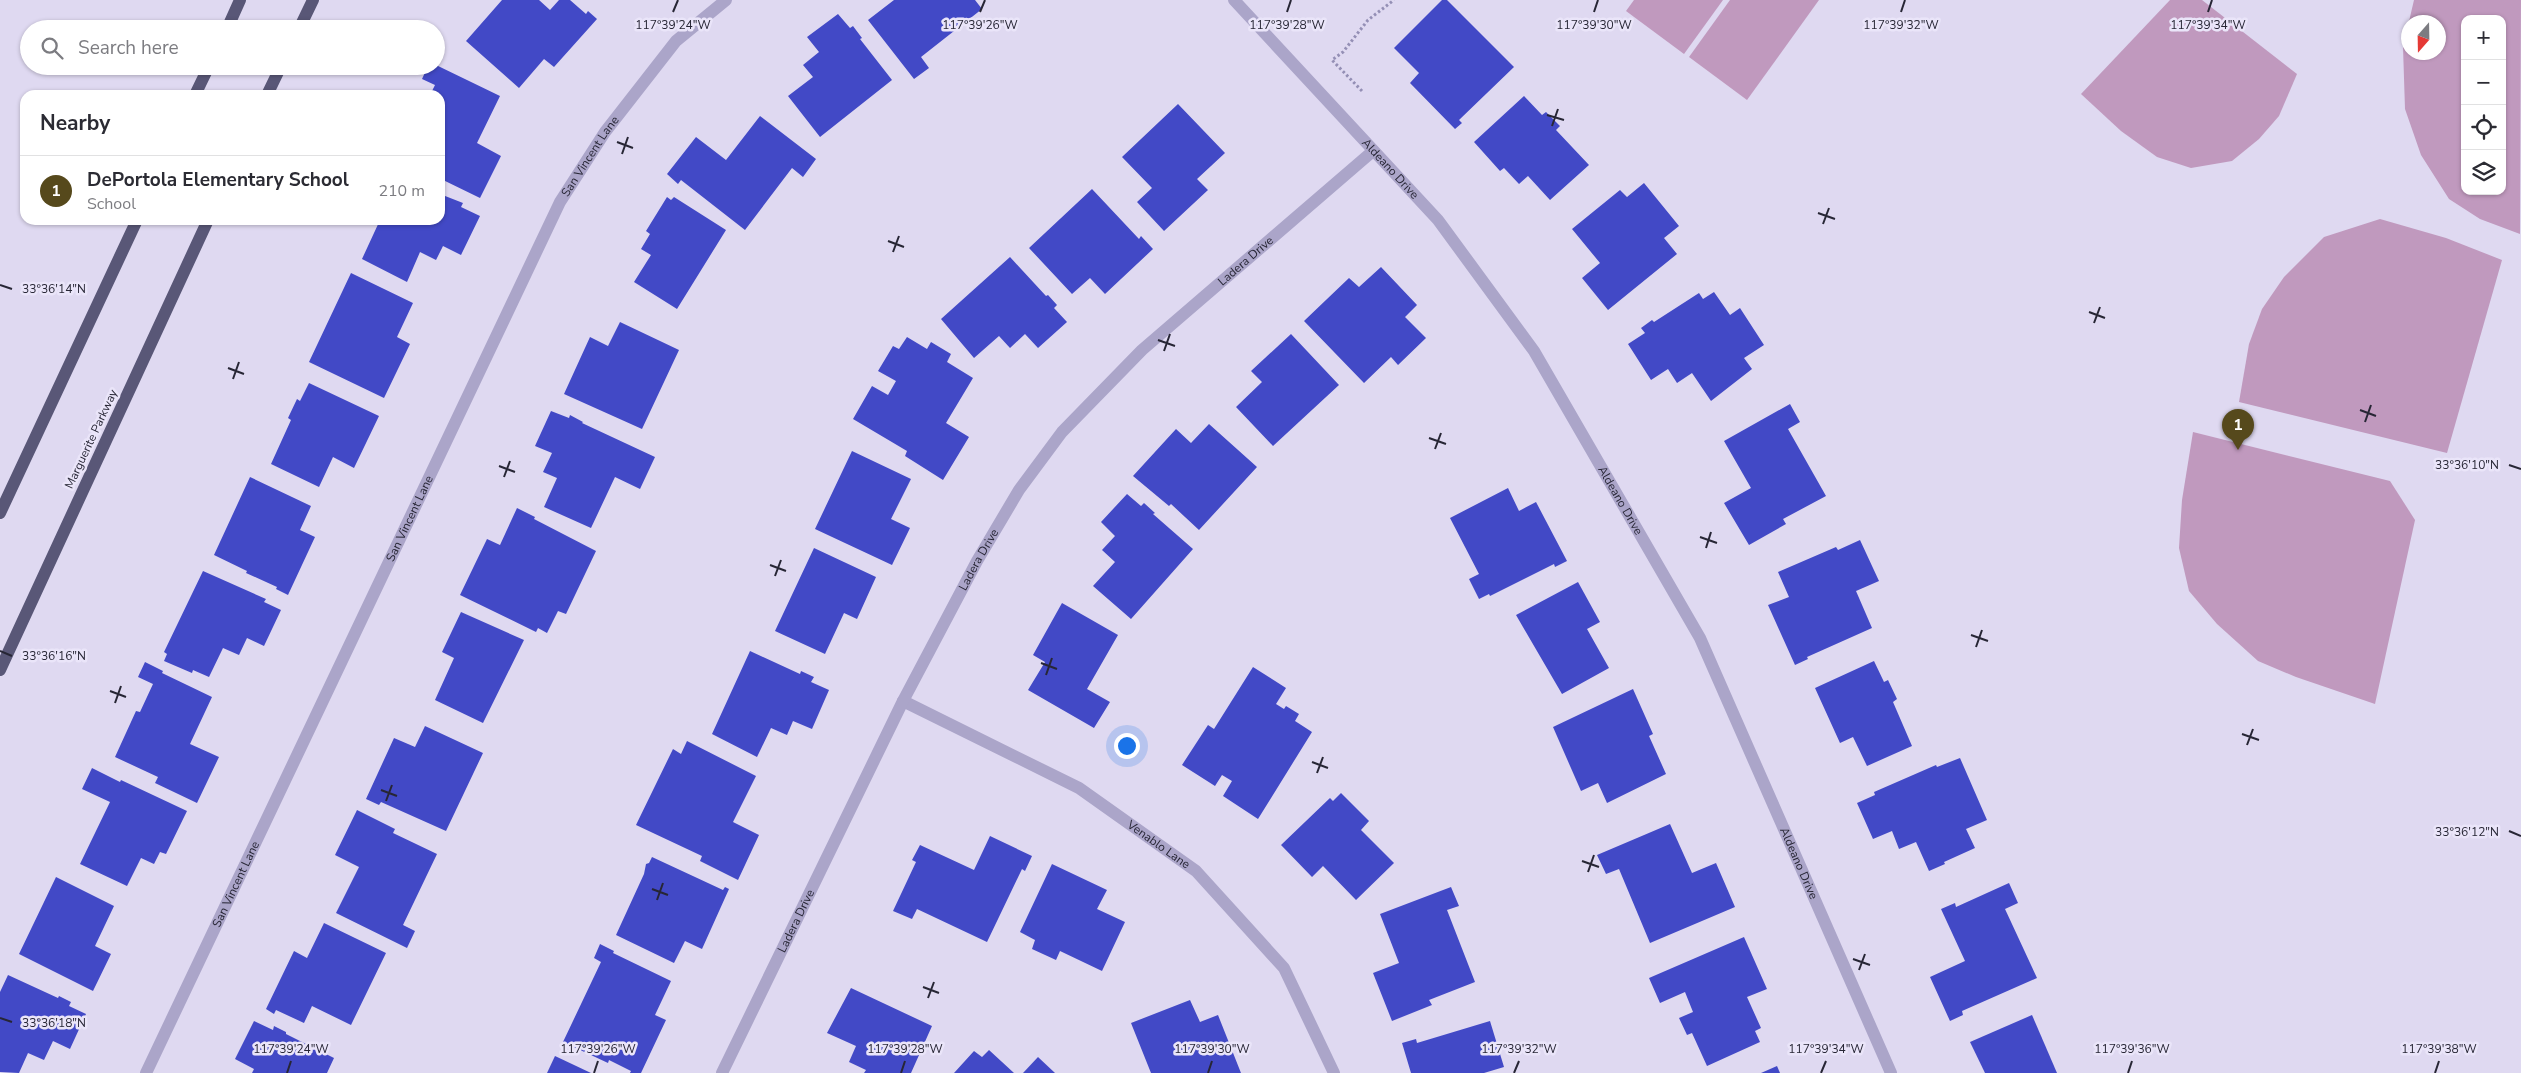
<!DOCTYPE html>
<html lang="en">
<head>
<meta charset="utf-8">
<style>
	:root { --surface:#fff; --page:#f7f7f7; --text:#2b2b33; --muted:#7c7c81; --line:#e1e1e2; --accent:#56491c }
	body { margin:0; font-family:"Nunito Sans",sans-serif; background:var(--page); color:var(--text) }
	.controls { position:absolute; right:15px; top:15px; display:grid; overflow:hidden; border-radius:10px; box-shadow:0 1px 4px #0004 }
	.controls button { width:45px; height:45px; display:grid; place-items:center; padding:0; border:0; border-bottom:1px solid var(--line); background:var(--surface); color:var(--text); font:25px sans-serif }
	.compass { position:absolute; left:2401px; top:15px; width:45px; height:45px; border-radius:50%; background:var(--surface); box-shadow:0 1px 4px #0004; rotate:200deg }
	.you { position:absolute; left:1126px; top:745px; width:18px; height:18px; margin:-12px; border:4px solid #fff; border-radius:50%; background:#1a73e8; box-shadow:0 0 0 8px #1a73e833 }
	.badge { display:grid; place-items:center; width:32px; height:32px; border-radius:50%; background:var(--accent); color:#fff; font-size:16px; font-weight:700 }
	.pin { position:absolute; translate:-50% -41px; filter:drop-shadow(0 1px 2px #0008) }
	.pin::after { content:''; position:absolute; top:26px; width:18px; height:15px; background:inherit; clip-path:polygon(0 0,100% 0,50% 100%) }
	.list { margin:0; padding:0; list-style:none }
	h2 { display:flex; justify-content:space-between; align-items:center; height:65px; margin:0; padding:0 20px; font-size:21px }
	h2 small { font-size:16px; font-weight:400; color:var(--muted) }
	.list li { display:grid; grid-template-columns:32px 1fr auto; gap:15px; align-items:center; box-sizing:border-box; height:70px; padding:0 20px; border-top:1px solid var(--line) }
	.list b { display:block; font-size:19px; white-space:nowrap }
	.list p { margin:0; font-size:16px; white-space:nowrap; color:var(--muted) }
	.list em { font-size:16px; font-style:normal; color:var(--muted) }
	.icon { flex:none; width:28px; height:28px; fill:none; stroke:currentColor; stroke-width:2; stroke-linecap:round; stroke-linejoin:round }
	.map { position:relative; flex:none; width:2521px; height:1073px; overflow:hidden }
	.search { position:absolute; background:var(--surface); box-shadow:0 1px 4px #0004; left:20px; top:20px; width:425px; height:55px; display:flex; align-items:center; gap:12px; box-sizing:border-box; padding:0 18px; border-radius:28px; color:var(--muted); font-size:19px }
	.panel { position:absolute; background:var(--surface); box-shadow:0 1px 4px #0004; left:20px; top:90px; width:425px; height:135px; border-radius:15px }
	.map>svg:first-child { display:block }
	.green { fill:#c099be; fill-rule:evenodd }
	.building { fill:#4249c6 }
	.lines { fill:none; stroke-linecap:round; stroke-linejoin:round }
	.path { stroke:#948fb5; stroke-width:3; stroke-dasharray:2.5 2.5; stroke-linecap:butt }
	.street { stroke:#aba5c9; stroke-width:12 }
	.primary { stroke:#595777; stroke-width:12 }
	.ticks { fill:none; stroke:#272635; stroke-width:2 }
	.labels { text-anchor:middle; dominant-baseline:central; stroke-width:5; stroke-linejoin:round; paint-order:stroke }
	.street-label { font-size:12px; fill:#272635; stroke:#eae5f9 }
	.ticks-label { font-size:12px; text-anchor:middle; fill:#272635; stroke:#eae5f9; stroke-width:5; stroke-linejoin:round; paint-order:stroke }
</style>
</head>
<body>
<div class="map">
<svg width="2521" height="1073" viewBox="0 0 2521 1073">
	<rect width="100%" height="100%" fill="#dfd9f1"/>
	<g class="green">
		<polygon points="1634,0 1723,0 1684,54 1626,11"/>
		<polygon points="1730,0 1819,0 1747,100 1689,57"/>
		<polygon points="2170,0 2202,0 2297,74 2279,116 2259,139 2232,161 2191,168 2157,157 2121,131 2081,94"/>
		<path d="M 2414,0 L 2521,0 L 2520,234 L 2480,219 L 2449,199 L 2421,155 L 2405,109 L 2403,47 ZM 2465,19 L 2502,19 L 2502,191 L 2465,191 ZM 2438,22 L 2438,52 L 2408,52 L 2408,22 Z"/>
		<polygon points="2380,219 2446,238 2502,260 2447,453 2239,402 2249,344 2262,309 2284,277 2324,237"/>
		<polygon points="2193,432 2390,481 2415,520 2375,704 2296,677 2258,661 2217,624 2189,591 2179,548 2182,500"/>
	</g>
	<g class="building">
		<polygon points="502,0 539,0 550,10 559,0 570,0 586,14 588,11 597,19 554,67 544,59 519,88 466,41"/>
		<polygon points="894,0 975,0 982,9 921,57 929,68 914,79 868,20"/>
		<polygon points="1442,0 1447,0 1514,67 1459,120 1462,123 1455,129 1410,83 1419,73 1394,48"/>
		<polygon points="838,14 850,28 853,26 862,38 860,39 892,80 820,137 788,96 813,77 803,65 819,52 807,37"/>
		<polygon points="436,65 500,96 477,143 501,156 480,198 441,179 440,95 430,95 435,85 422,79 428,66"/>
		<polygon points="1524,96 1542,115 1546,112 1560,126 1556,130 1589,165 1550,200 1528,176 1519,184 1504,168 1500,171 1474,142"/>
		<polygon points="1178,104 1225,153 1197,179 1208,190 1164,231 1137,202 1152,188 1122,157"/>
		<polygon points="760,116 816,159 803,177 792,168 745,230 681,180 678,184 667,174 696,137 726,160"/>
		<polygon points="1644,183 1679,226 1664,238 1677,254 1608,310 1582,278 1600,263 1572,229 1620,190 1627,197"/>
		<polygon points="1092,189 1139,239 1141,236 1153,249 1105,294 1090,278 1072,294 1029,248"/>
		<polygon points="440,194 463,203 461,207 480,216 461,255 443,246 436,260 420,252 407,282 362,259 380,220 440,220"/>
		<polygon points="667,197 671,200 674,197 726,230 677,309 634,282 651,255 641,249 650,234 646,231"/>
		<polygon points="1010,257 1046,296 1048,295 1057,305 1054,308 1067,322 1038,348 1025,334 1010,348 999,336 974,358 941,319"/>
		<polygon points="1381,267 1417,305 1405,317 1426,338 1398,365 1391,357 1364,383 1304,321 1349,278 1359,287"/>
		<polygon points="351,273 413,303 397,337 410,344 384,398 309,362"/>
		<polygon points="1714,292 1730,315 1740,308 1764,345 1744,358 1752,369 1711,401 1692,373 1677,383 1668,369 1651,380 1628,344 1645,333 1641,328 1652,320 1654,322 1699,293 1703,299"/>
		<polygon points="620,322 679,350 642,429 564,394 590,337 608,346"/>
		<polygon points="1291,334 1339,385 1273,446 1236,407 1262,382 1251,371"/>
		<polygon points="907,337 927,349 931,342 951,354 947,362 973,378 946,423 969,437 943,480 905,456 907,451 853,419 872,386 888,395 896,381 878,371 893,346 899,349"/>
		<polygon points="309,383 379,416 354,468 333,457 319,487 271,464 291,420 288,418 297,399 300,401"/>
		<polygon points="1790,404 1800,422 1788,429 1826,496 1783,519 1786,524 1749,545 1724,503 1751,488 1724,441"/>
		<polygon points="551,411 569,418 570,415 583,422 582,423 655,457 640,489 615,477 591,528 544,507 557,478 543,472 552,453 535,446"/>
		<polygon points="1209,424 1257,467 1199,530 1171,504 1169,506 1133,476 1176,429 1191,443"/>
		<polygon points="852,451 911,479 891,519 910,528 892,565 815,529"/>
		<polygon points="250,477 311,506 300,530 315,537 288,595 276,589 277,587 246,573 247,571 214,555"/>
		<polygon points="1508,488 1519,511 1536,502 1567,561 1555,567 1554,564 1490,596 1489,594 1479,599 1469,579 1479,574 1450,518"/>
		<polygon points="1127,494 1141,506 1144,503 1155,513 1153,514 1193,549 1131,619 1093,586 1115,562 1102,550 1115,536 1101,522"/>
		<polygon points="517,508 535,517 534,519 596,551 566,614 558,611 547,633 538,628 536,632 460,595 487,539 500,545"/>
		<polygon points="1860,540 1879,581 1856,591 1872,628 1807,657 1808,659 1795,665 1768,605 1789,597 1778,572 1836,547 1838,550"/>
		<polygon points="814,548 876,577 857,619 844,613 825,654 775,631"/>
		<polygon points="203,571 266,599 264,602 281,610 264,646 247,638 239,655 223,648 209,677 193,670 192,673 164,661 167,654 164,652"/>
		<polygon points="1578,582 1600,622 1587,629 1609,668 1562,694 1516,615"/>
		<polygon points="1062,603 1118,635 1087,689 1110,702 1094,728 1028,690 1045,662 1033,655"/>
		<polygon points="461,612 524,640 483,723 435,700 454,658 442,652"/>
		<polygon points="750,651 800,674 801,671 814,677 811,682 829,690 812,729 793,721 787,735 771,728 757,757 712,734"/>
		<polygon points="1874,661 1884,682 1888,680 1897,699 1893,702 1912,746 1867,766 1853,737 1840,743 1815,688"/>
		<polygon points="145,662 163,671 162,673 212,697 190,744 219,757 197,803 155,783 158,777 115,757 136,711 140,712 153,684 138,677"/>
		<polygon points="1253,667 1286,688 1276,704 1284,709 1286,706 1299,714 1295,721 1312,732 1258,819 1223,796 1232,781 1222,775 1215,786 1182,765 1208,725 1214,729"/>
		<polygon points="1633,689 1653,734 1649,736 1666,774 1607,803 1598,783 1581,791 1553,727"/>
		<polygon points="425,726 483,753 446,831 381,802 379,805 366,799 394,738 415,747"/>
		<polygon points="687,741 756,776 733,822 759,835 738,880 700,861 702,856 636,825 673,749 681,754"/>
		<polygon points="1960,758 1987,820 1966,829 1975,848 1944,862 1945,864 1929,871 1916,842 1899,849 1892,831 1873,839 1857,803 1875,795 1874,792 1936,765 1937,767"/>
		<polygon points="92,768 120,782 121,780 187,811 166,854 160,852 154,864 141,858 127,886 80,864 110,802 82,789"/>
		<polygon points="1341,793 1369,821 1361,830 1394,863 1356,900 1323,866 1312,877 1281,845 1330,798 1333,801"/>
		<polygon points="357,810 395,829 393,833 437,854 403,925 415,931 407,948 336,913 359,867 335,855"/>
		<polygon points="1670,824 1692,873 1716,863 1735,907 1650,943 1619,869 1606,874 1597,855"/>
		<polygon points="990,836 1032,856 1025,871 1022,869 987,942 917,909 912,919 893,911 916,862 912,860 920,845 974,870"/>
		<polygon points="652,857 723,890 725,887 729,889 702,949 685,941 674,963 616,935 644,874 646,864 649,863"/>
		<polygon points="1052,864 1107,890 1097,909 1125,922 1102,971 1060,951 1056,960 1032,949 1035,940 1020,932"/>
		<polygon points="56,877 114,906 95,946 111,954 93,991 19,954"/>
		<polygon points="2009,883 2018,903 2005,909 2037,978 1962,1011 1963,1015 1950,1021 1930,977 1965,961 1941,909 1955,903 1956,907"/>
		<polygon points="1451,887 1459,906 1447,910 1475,982 1429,1000 1432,1005 1392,1021 1373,973 1399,963 1380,914"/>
		<polygon points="324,923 386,953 351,1025 312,1006 304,1023 276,1010 274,1014 266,1009 294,951 307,958"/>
		<polygon points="1744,937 1767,989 1747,997 1761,1028 1755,1031 1760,1042 1707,1066 1692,1033 1687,1035 1679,1018 1693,1012 1685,992 1660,1003 1649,978"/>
		<polygon points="600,944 614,951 613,953 671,981 655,1015 666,1020 641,1073 630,1073 631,1071 609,1060 608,1063 563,1042 601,962 594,958"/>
		<polygon points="8,975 58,998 59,996 71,1002 69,1006 86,1014 70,1049 53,1041 44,1060 28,1053 19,1073 0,1072 0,992"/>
		<polygon points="851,988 932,1026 911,1073 864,1073 866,1070 849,1062 856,1046 827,1033"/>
		<polygon points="1190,1000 1200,1022 1218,1015 1241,1073 1151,1073 1131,1023"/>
		<polygon points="2032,1015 2057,1073 1985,1073 1970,1042"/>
		<polygon points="254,1021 273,1030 274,1026 286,1032 286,1034 334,1058 327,1073 252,1073 254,1069 235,1059"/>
		<polygon points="1490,1021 1504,1067 1484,1073 1411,1073 1402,1043 1416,1039 1417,1043"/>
		<polygon points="989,1050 1014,1073 954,1073 974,1051 982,1057"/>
		<polygon points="555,1056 591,1073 547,1073"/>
		<polygon points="1038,1057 1055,1073 1023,1073"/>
		<polygon points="1777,1066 1780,1073 1761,1073"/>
	</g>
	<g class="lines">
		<polyline class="path" points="1362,91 1332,60 1343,52 1368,20 1394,0"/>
		<g class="street">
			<path id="s1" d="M 1234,0 L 1438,220 L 1534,351 L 1700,638 L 1891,1073"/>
			<path id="s2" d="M 903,701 L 1079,788 L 1196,871 L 1284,968 L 1334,1073"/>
			<path id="s3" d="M 146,1073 L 560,202 L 605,132 L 676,41 L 726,0"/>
			<path id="s4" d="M 722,1073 L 903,701 L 977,561 L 1019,490 L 1062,432 L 1142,350 L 1373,151"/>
		</g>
		<g class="primary">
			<polyline points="227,29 240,0"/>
			<polyline points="299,29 313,0"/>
			<polyline points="195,95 209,66"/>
			<polyline points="267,95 281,66"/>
			<polyline points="0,513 137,220"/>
			<polyline points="0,670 208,220"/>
		</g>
	</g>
	<path class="ticks" d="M 673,12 L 678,0M 980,12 L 985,0M 1287,12 L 1291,0M 1594,12 L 1598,0M 1901,12 L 1905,0M 2208,12 L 2212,0M 1547,115 L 1564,120M 1552,126 L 1558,109M 617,142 L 633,148M 622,154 L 628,137M 1818,213 L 1835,219M 1823,224 L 1829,208M 888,241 L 904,247M 893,252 L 899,236M 0,285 L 12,289M 2089,312 L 2105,318M 2094,323 L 2100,307M 1158,340 L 1175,346M 1164,351 L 1170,334M 228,368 L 244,374M 233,379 L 239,362M 2360,410 L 2376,416M 2365,422 L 2371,405M 1429,438 L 1446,444M 1435,449 L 1441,433M 2509,465 L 2521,469M 499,466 L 515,472M 504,477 L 510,461M 1700,537 L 1717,543M 1706,548 L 1711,532M 770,565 L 786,571M 775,576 L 781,560M 1971,635 L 1988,641M 1976,647 L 1982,630M 0,651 L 12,656M 1041,663 L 1057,669M 1046,675 L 1052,658M 110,691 L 126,697M 115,703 L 121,686M 2242,734 L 2259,740M 2247,745 L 2253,729M 1312,762 L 1328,768M 1317,773 L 1323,757M 381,790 L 397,796M 386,801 L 392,785M 2509,831 L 2521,836M 1582,861 L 1599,867M 1588,872 L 1594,855M 652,889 L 668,895M 657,900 L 663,883M 1853,959 L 1870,965M 1859,970 L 1865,954M 923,987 L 939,993M 928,998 L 934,982M 0,1018 L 12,1022M 287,1073 L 291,1061M 594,1073 L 598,1061M 901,1073 L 905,1061M 1208,1073 L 1212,1061M 1514,1073 L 1519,1061M 1821,1073 L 1826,1061M 2128,1073 L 2132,1061M 2435,1073 L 2439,1061"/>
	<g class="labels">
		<g class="street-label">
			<text stroke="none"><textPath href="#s3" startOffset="1019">San Vincent Lane</textPath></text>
			<text stroke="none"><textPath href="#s1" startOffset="230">Aldeano Drive</textPath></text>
			<text stroke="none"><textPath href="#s4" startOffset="978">Ladera Drive</textPath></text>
			<text transform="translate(91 439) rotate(-65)">Marguerite Parkway</text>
			<text stroke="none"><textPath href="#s1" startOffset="635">Aldeano Drive</textPath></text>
			<text stroke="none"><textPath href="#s3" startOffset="614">San Vincent Lane</textPath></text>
			<text stroke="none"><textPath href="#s4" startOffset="574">Ladera Drive</textPath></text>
			<text stroke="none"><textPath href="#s2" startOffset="294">Venablo Lane</textPath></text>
			<text stroke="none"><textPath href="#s1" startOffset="1040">Aldeano Drive</textPath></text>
			<text stroke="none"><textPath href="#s3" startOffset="209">San Vincent Lane</textPath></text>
			<text stroke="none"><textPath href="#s4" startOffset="169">Ladera Drive</textPath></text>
		</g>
	</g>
	<g class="ticks-label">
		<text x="673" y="29">117°39'24"W</text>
		<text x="980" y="29">117°39'26"W</text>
		<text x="1287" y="29">117°39'28"W</text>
		<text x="1594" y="29">117°39'30"W</text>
		<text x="1901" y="29">117°39'32"W</text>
		<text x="2208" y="29">117°39'34"W</text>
		<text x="54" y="293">33°36'14"N</text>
		<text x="2467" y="469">33°36'10"N</text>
		<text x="54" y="660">33°36'16"N</text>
		<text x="2467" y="836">33°36'12"N</text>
		<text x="54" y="1027">33°36'18"N</text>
		<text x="291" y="1053">117°39'24"W</text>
		<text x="598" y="1053">117°39'26"W</text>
		<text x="905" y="1053">117°39'28"W</text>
		<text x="1212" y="1053">117°39'30"W</text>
		<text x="1519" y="1053">117°39'32"W</text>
		<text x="1826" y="1053">117°39'34"W</text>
		<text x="2132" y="1053">117°39'36"W</text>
		<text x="2439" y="1053">117°39'38"W</text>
	</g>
</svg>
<div class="controls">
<button>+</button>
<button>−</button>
<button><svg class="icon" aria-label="locate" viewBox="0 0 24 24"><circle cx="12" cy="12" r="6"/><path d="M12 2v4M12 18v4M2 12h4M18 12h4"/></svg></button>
<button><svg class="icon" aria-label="layers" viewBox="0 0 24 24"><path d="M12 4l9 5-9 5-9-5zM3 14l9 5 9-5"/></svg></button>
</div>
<svg class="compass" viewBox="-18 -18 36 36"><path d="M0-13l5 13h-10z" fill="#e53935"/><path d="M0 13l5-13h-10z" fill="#7c7c81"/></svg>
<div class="you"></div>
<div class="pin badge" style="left:2238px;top:450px">1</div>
<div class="search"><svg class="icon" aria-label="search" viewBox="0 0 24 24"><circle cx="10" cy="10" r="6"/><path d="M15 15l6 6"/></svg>Search here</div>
<section class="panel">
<h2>Nearby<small></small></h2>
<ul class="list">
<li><span class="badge">1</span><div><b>DePortola Elementary School</b><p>School</p></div><em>210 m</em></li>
</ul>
</section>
</div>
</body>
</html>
